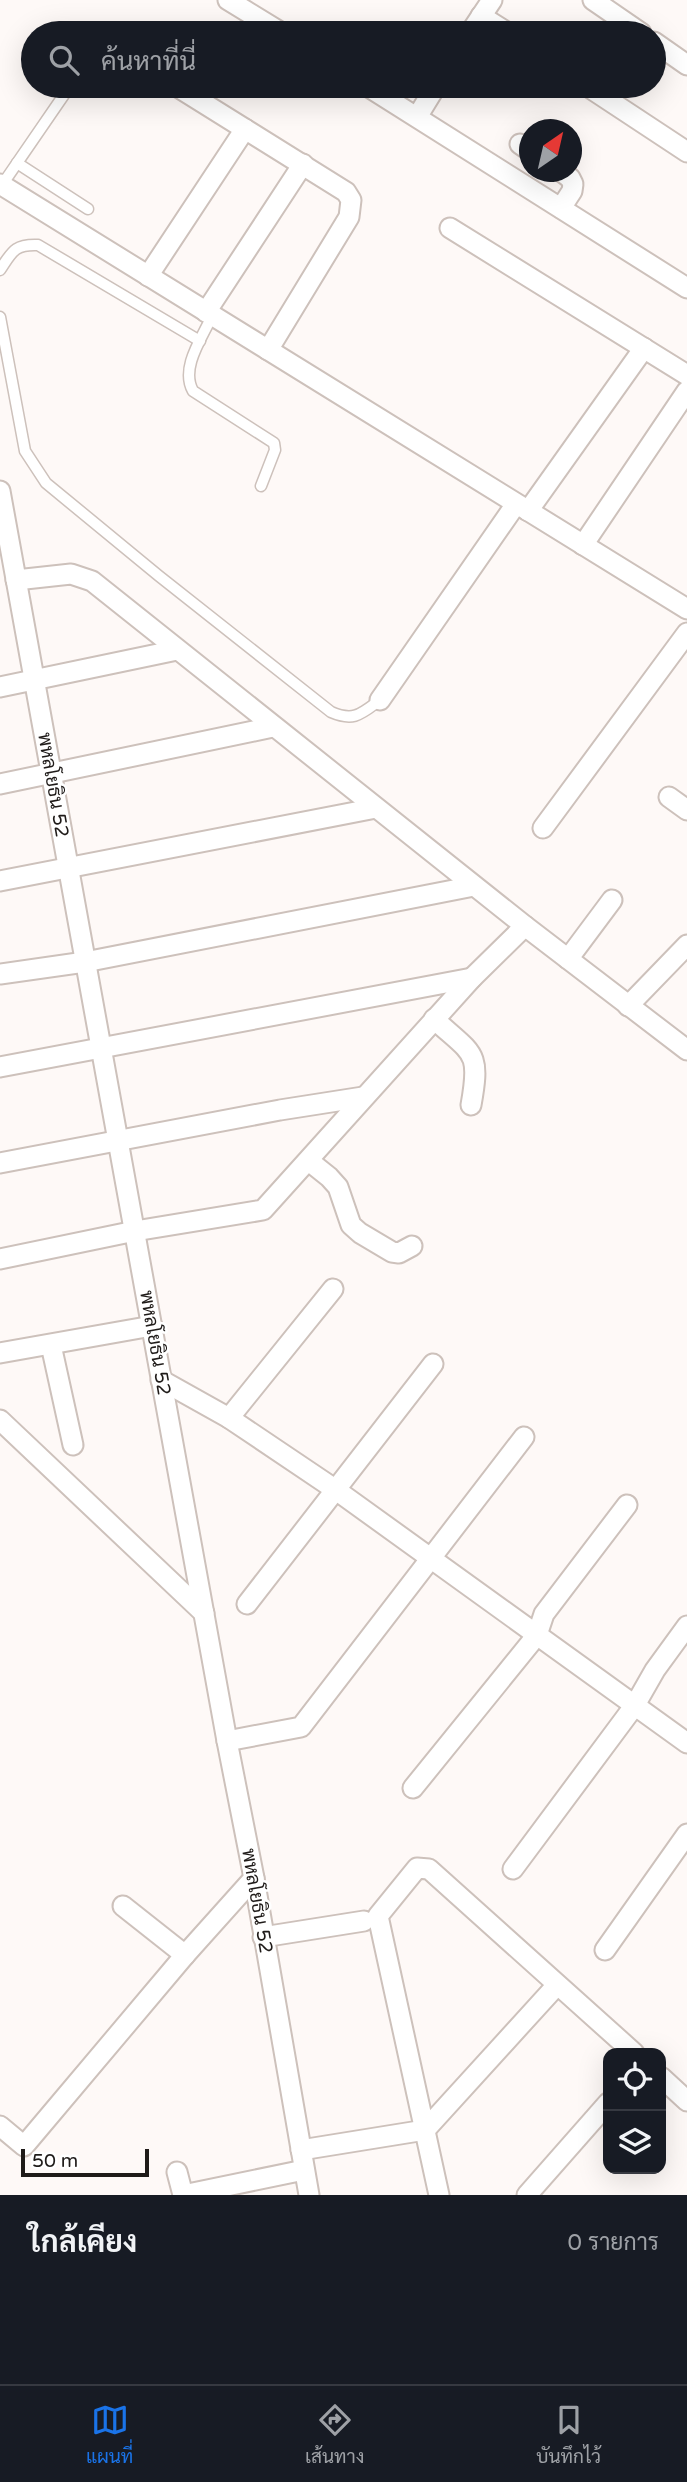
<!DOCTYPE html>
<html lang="th">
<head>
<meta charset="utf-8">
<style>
	:root { --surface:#171b24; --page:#242831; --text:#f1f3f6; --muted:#9ea1a6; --line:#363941; --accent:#1a73e8 }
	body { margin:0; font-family:"Varela Round",Sarabun,sans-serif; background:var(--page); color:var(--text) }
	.controls { position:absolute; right:21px; bottom:21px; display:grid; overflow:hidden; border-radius:14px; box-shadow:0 7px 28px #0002 }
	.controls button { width:63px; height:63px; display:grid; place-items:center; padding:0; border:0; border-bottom:2px solid var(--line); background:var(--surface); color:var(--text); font:35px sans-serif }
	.compass { position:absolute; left:519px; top:119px; width:63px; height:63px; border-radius:50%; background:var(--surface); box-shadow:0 7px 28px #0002; rotate:34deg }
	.scale { position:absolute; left:21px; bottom:18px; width:128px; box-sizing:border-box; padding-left:7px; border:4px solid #1f1b19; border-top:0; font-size:19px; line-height:24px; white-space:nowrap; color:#1f1b19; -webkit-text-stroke:5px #fff; paint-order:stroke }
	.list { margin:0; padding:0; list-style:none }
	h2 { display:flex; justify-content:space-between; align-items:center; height:91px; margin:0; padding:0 28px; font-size:30px }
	h2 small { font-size:23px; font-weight:400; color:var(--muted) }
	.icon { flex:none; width:38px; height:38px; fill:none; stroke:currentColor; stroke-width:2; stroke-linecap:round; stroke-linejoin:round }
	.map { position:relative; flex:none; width:687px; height:2195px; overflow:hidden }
	.search { position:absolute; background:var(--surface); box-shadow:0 7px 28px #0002; left:21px; right:21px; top:21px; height:77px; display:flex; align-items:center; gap:18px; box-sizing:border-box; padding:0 24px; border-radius:38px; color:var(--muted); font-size:26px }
	.sheet { height:189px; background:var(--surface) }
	nav { display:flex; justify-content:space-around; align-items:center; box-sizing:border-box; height:98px; border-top:2px solid var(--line); background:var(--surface); font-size:19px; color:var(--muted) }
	nav a { display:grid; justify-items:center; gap:4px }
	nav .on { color:var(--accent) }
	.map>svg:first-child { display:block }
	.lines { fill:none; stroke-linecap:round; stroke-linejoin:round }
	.service-casing { stroke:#cdc1bb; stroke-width:13 }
	.minor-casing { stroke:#cdc1bb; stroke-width:23 }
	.service { stroke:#fff; stroke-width:10 }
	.minor { stroke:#fff; stroke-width:19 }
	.labels { text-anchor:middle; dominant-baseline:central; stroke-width:5; stroke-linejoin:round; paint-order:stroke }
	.street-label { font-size:19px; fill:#1f1b19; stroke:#fff }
</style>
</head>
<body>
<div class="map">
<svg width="687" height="2195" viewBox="0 0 687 2195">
	<rect width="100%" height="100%" fill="#fef9f7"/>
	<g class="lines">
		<defs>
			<g id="service">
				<polyline points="17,163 88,209"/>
				<polyline points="2,185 70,86"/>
				<path d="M 0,270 C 12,252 14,244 38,245 L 200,341"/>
				<path d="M 212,316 C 202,338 180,368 193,391 L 274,443 L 275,450 L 261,486"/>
				<path d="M 0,317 L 25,451 L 46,483 L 159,576 L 331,712 C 354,722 361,714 380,700"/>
			</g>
			<g id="minor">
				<polyline points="228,0 282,33"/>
				<polyline points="593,0 641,33"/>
				<polyline points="481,16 508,33"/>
				<polyline points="470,33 492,0"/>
				<polyline points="654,42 687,65"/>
				<polyline points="176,86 346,192 351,200 349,217 268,350"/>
				<polyline points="367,86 687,288"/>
				<polyline points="587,86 687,152"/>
				<polyline points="417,117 436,86"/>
				<polyline points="520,144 530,151"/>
				<polyline points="0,184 687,609"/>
				<polyline points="561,208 572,191 573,184 570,178 562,172"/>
				<polyline points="450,228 687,375"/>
				<polyline points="148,276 245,129"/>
				<polyline points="206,312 303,164"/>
				<polyline points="0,491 227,1741 254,1878 309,2195"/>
				<polyline points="528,511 644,348"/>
				<polyline points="583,545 687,391"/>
				<polyline points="16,580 71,574 92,581 525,926 687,1050"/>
				<polyline points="0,687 177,650"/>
				<polyline points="380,700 516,504"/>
				<polyline points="0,784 273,727"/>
				<polyline points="669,797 687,810"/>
				<polyline points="543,828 687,633"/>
				<polyline points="0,881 376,808"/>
				<polyline points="568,959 612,900"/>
				<polyline points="0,974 85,962 474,886"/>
				<polyline points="628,1006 687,945"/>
				<path d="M 434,1019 C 473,1055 481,1050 471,1105"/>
				<polyline points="0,1067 472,978"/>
				<polyline points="309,1161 329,1177 338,1187 351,1225 360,1233 392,1252 399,1253 412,1246"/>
				<polyline points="0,1163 280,1110 363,1097"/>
				<polyline points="0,1259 135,1231 263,1210 472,978 525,926"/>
				<polyline points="51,1345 73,1445"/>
				<polyline points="0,1353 152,1326"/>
				<polyline points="161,1380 229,1418 336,1490 687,1743"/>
				<polyline points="229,1418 333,1289"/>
				<polyline points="0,1420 204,1613"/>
				<polyline points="247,1604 433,1364"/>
				<polyline points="227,1741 301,1727 524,1437"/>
				<polyline points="413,1788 537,1635 544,1614 627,1505"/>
				<polyline points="513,1869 635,1705 655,1670 687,1626"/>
				<polyline points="123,1906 185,1955"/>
				<polyline points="263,1937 364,1921"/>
				<polyline points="605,1950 687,1834"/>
				<polyline points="661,2077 687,2101"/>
				<polyline points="0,2126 24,2146 185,1955 254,1878"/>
				<polyline points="301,2150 425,2130 557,1985"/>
				<polyline points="177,2172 183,2195"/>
				<polyline points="183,2195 304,2170"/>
				<polyline points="439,2195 378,1916 417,1868 429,1869 634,2053"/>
				<polyline points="527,2195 608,2103"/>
			</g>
		</defs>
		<use href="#service" class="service-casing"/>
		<use href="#minor" class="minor-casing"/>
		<use href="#service" class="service"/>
		<use href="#minor" class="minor"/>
	</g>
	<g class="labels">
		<g class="street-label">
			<text transform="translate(53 785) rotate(80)">พหลโยธิน 52</text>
			<text transform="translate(155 1343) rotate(80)">พหลโยธิน 52</text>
			<text transform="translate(257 1901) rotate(80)">พหลโยธิน 52</text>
		</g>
	</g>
</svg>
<div class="controls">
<button><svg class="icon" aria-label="locate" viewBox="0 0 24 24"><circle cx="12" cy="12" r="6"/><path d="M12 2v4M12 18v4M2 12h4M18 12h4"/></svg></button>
<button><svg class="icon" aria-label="layers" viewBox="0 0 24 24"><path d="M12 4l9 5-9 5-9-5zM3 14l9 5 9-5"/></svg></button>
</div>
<svg class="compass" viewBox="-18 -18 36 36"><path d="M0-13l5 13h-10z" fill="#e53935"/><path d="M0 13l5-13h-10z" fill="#9ea1a6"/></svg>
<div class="scale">50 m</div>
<div class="search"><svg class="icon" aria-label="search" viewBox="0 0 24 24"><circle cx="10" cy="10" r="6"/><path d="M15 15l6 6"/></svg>ค้นหาที่นี่</div>
</div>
<section class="sheet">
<h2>ใกล้เคียง<small>0 รายการ</small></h2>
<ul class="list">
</ul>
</section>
<nav>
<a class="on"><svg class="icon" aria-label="map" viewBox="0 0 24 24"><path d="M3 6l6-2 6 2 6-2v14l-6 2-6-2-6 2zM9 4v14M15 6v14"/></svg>แผนที่</a>
<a><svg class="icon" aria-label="directions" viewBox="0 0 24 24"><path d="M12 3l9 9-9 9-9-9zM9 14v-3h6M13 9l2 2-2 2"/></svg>เส้นทาง</a>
<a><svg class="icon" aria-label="saved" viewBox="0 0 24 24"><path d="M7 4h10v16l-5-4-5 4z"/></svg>บันทึกไว้</a>
</nav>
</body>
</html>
